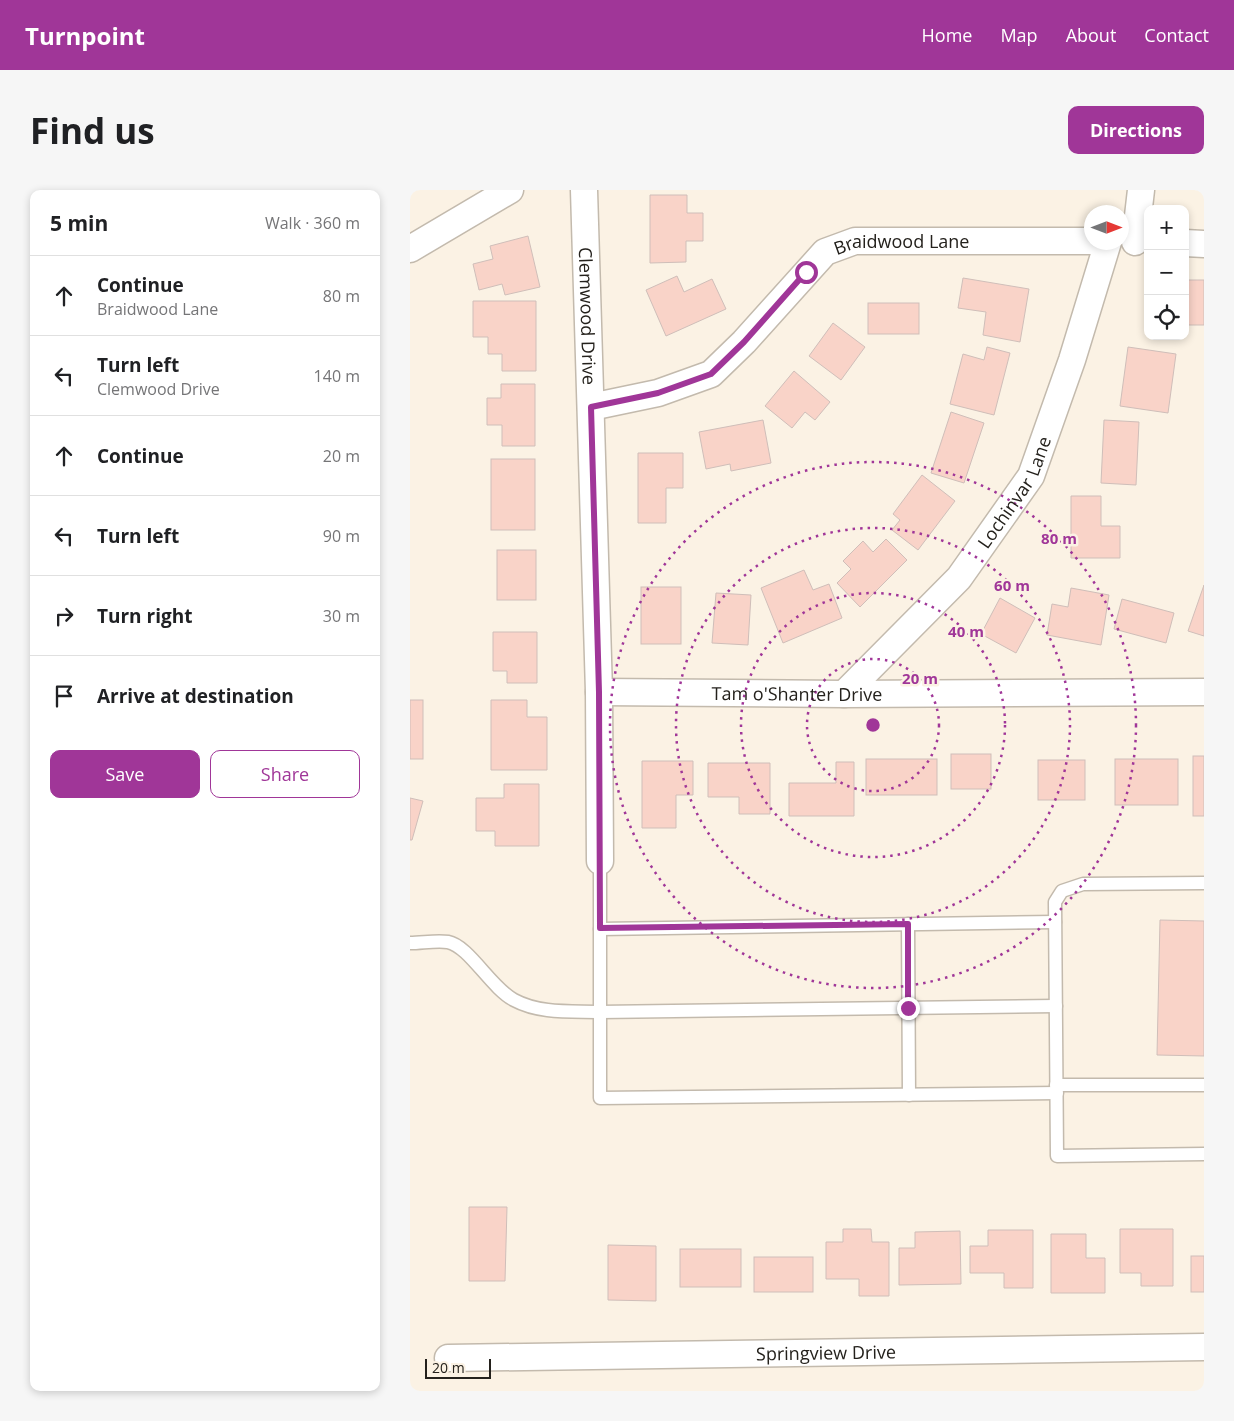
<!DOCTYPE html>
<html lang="en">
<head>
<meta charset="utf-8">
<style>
	:root { --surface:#fff; --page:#f6f6f6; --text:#202124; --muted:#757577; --line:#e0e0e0; --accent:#a03698 }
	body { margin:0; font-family:"Open Sans",sans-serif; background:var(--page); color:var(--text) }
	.controls { position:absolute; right:15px; top:15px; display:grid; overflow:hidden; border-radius:10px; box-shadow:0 2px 8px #0003 }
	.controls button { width:45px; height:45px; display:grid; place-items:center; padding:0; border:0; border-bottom:1px solid var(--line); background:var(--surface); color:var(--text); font:25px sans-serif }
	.compass { position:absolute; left:674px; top:15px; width:45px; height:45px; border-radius:50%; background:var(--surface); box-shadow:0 2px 8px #0003; rotate:90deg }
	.scale { position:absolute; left:15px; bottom:12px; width:66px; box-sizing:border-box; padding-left:5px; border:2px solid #24211c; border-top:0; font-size:14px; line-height:18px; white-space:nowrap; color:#24211c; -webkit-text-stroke:4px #fbf2e4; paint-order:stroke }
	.stop { position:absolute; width:15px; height:15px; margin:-11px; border:4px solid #a03698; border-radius:50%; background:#fff }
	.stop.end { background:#a03698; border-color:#fff; box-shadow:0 1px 5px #0008 }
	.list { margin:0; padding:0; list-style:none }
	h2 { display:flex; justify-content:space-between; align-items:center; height:65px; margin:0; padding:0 20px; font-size:21px }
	h2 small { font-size:16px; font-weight:400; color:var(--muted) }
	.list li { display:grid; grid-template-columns:32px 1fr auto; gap:15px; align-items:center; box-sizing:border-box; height:80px; padding:0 20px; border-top:1px solid var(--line) }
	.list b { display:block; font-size:19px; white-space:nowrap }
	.list p { margin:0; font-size:16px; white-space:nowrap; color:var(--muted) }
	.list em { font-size:16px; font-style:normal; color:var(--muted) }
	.actions { display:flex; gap:10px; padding:15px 20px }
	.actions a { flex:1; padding:11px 0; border:1px solid var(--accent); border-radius:10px; text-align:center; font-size:18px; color:var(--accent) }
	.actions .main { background:var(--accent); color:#fff }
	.icon { flex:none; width:28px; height:28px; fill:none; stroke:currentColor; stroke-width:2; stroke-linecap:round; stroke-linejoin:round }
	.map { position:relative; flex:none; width:794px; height:1201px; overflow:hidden; border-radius:10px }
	header { display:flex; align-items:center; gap:30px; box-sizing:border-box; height:70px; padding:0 25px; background:var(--accent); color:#fff }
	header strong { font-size:24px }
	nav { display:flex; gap:28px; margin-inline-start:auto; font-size:18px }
	.intro { display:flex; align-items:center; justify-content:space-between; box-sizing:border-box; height:120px; padding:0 30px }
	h1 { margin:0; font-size:35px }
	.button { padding:12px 22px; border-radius:10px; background:var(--accent); color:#fff; font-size:18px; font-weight:700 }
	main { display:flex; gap:30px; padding:0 30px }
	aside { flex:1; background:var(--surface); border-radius:10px; box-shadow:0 2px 8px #0003 }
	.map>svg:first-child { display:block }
	.building { fill:#f9d3c8; stroke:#cfbeb9 }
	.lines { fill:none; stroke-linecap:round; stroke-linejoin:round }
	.lane-casing { stroke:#c3baad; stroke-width:15 }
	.street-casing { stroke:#c3baad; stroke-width:29 }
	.lane { stroke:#fff; stroke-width:12 }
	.street { stroke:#fff; stroke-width:26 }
	.route { stroke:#a03698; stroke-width:6 }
	.ring { fill:none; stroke:#a03698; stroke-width:2.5; stroke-dasharray:2.5 5 }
	.labels { text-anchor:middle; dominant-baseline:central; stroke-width:5; stroke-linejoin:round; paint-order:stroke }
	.street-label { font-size:18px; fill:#24211c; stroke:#fbf2e4 }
	.centre { fill:#a03698; stroke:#fbf2e4; stroke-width:2.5 }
	.ring-label { font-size:15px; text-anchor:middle; font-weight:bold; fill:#a03698; stroke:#fbf2e4; stroke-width:5; stroke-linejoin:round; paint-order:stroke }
</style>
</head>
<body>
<header>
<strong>Turnpoint</strong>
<nav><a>Home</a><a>Map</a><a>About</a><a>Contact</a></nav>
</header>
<div class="intro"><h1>Find us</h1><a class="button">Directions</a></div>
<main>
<aside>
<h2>5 min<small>Walk · 360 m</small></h2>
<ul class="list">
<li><svg class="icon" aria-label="ahead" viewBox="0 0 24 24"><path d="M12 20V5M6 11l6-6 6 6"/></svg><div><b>Continue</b><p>Braidwood Lane</p></div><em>80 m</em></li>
<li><svg class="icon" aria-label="left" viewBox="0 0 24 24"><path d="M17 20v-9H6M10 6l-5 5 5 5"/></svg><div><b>Turn left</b><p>Clemwood Drive</p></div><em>140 m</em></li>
<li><svg class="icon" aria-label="ahead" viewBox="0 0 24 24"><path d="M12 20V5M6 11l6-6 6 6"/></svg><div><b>Continue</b></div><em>20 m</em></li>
<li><svg class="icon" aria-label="left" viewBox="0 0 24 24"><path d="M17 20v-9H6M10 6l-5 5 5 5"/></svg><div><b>Turn left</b></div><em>90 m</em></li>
<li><svg class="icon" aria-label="right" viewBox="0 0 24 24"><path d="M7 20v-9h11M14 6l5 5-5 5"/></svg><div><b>Turn right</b></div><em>30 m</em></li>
<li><svg class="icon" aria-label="arrive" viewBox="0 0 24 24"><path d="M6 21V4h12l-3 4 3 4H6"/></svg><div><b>Arrive at destination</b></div></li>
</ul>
<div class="actions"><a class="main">Save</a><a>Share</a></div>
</aside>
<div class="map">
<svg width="794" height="1201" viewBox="0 0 794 1201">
	<rect width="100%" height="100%" fill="#fbf2e4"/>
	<g class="building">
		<polygon points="240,5 277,5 277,23 293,23 293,51 276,51 276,72 240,73"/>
		<polygon points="118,46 130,97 95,105 92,94 69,100 63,74 83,69 80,56"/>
		<polygon points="267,86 274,102 302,89 316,119 256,146 236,100"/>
		<polygon points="553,88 619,99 610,152 573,145 576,122 548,118"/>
		<rect x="775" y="90" width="19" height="45"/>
		<polygon points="63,111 126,111 126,181 92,181 92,164 78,164 78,147 63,147"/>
		<rect x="458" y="113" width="51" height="31"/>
		<polygon points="423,133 455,157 431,190 399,166"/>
		<polygon points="577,157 600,163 584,225 540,214 553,164 574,170"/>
		<polygon points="718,157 766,164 758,223 710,216"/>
		<polygon points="384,181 420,212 405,230 395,222 382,238 355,216"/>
		<polygon points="91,194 125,194 125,256 92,256 92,235 77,235 77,208 91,208"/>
		<polygon points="541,222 574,233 554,293 521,283"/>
		<polygon points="353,230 361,273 321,281 320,274 296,279 289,242"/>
		<polygon points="694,230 729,232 726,295 691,293"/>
		<polygon points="228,263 273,263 273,298 256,298 256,333 228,333"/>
		<rect x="81" y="269" width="44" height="71"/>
		<polygon points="512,285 545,311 508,360 482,340 490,330 483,324"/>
		<polygon points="661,306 691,306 691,336 710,336 710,368 661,368"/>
		<polygon points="476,349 497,370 450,417 427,393 441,379 433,371 453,351 463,362"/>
		<rect x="87" y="360" width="39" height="50"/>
		<polygon points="394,380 403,400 419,394 432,428 373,453 351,398"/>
		<polygon points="794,395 794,446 778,441"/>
		<rect x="231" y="397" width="40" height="57"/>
		<polygon points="661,398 699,405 691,455 637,445 642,414 658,417"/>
		<polygon points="306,403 341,405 338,455 302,453"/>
		<polygon points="590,408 625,428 606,463 571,444"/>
		<polygon points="712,409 764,423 756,453 704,439"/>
		<polygon points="83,442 127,442 127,493 97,493 97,481 83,481"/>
		<rect x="0" y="510" width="13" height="59"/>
		<polygon points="81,510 117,510 117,527 137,527 137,580 81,580"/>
		<rect x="541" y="564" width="40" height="35"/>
		<rect x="783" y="566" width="11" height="60"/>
		<rect x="456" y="569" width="71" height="36"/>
		<rect x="705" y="569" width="63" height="46"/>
		<rect x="628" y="570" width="47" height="40"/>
		<polygon points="232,571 283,571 283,605 266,605 266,638 232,638"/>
		<polygon points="426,572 444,572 444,626 379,626 379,593 426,593"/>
		<polygon points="298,573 360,573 360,624 329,624 329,607 298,607"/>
		<polygon points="94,594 129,594 129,656 85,656 85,641 66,641 66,608 94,608"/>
		<polygon points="0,608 13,611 2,650 0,650"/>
		<polygon points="750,730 794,731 794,866 747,865"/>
		<polygon points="59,1017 97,1017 95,1091 59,1091"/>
		<polygon points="433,1039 461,1039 462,1052 479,1052 479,1106 449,1106 449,1089 416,1089 416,1052 433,1052"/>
		<polygon points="710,1039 763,1039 763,1096 731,1096 731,1083 710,1083"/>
		<polygon points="578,1040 623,1040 623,1098 594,1098 594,1083 560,1083 560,1056 578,1056"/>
		<polygon points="550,1041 551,1094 489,1095 489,1058 505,1058 505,1042"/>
		<polygon points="641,1044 676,1044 676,1068 695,1068 695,1103 641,1103"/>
		<polygon points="198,1055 246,1056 246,1111 198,1110"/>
		<rect x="270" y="1059" width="61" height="38"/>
		<rect x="781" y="1066" width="13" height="36"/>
		<rect x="344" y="1067" width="59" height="35"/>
	</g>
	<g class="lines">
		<defs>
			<g id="lane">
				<polyline points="190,671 190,908 647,903"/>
				<polyline points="794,693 673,694 652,701 645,712 647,966 794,964"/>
				<polyline points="498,734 499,905"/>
				<polyline points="190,739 645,732"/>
				<path d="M 0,753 C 12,753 27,750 38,752 C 59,756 81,798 104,810 C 130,824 161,821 190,822 L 646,816"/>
				<polyline points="646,895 794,895"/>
			</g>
			<g id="street">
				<path id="s1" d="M 174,0 L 189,502 L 190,671"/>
				<polyline points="725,52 731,0"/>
				<polyline points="775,53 794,54"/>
				<polyline points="0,59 100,0"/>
				<path id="s2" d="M 181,217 L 248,203 L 301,184 L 334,152 L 415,62 L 445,51 L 682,51"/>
				<path id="s3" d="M 189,502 L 434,504 L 794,502"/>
				<path id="s4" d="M 434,504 L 549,388 L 621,286 L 662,170 L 698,52"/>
				<path id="s5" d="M 38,1168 L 794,1157"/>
			</g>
		</defs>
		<use href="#lane" class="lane-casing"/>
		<use href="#street" class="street-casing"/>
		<use href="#lane" class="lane"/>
		<use href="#street" class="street"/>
	</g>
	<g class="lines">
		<polyline class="route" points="396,82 334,152 301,184 248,203 181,217 189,502 190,738 498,734 498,818"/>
	</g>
	<g class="ring">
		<circle cx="463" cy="535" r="66"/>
		<circle cx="463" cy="535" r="132"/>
		<circle cx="463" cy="535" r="197"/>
		<circle cx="463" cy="535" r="263"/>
	</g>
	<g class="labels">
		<g class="street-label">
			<text stroke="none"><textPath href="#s2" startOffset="370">Braidwood Lane</textPath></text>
			<text stroke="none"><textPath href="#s1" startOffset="126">Clemwood Drive</textPath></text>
			<text stroke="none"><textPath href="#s4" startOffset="266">Lochinvar Lane</textPath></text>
			<text stroke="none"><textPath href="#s3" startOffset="198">Tam o'Shanter Drive</textPath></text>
			<text stroke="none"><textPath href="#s5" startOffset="378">Springview Drive</textPath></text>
		</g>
	</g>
	<circle cx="463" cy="535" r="8" class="centre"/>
	<g class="ring-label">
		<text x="649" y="354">80 m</text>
		<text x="602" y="401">60 m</text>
		<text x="556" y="447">40 m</text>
		<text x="510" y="494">20 m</text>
	</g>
</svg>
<div class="controls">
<button>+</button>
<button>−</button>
<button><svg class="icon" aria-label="locate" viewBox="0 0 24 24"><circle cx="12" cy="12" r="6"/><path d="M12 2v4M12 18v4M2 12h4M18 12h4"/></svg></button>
</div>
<svg class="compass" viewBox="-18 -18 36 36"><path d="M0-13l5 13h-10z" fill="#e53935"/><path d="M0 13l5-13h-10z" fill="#757577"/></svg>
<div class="scale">20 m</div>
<div class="stop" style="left:396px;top:82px"></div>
<div class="stop end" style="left:498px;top:818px"></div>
</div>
</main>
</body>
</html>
